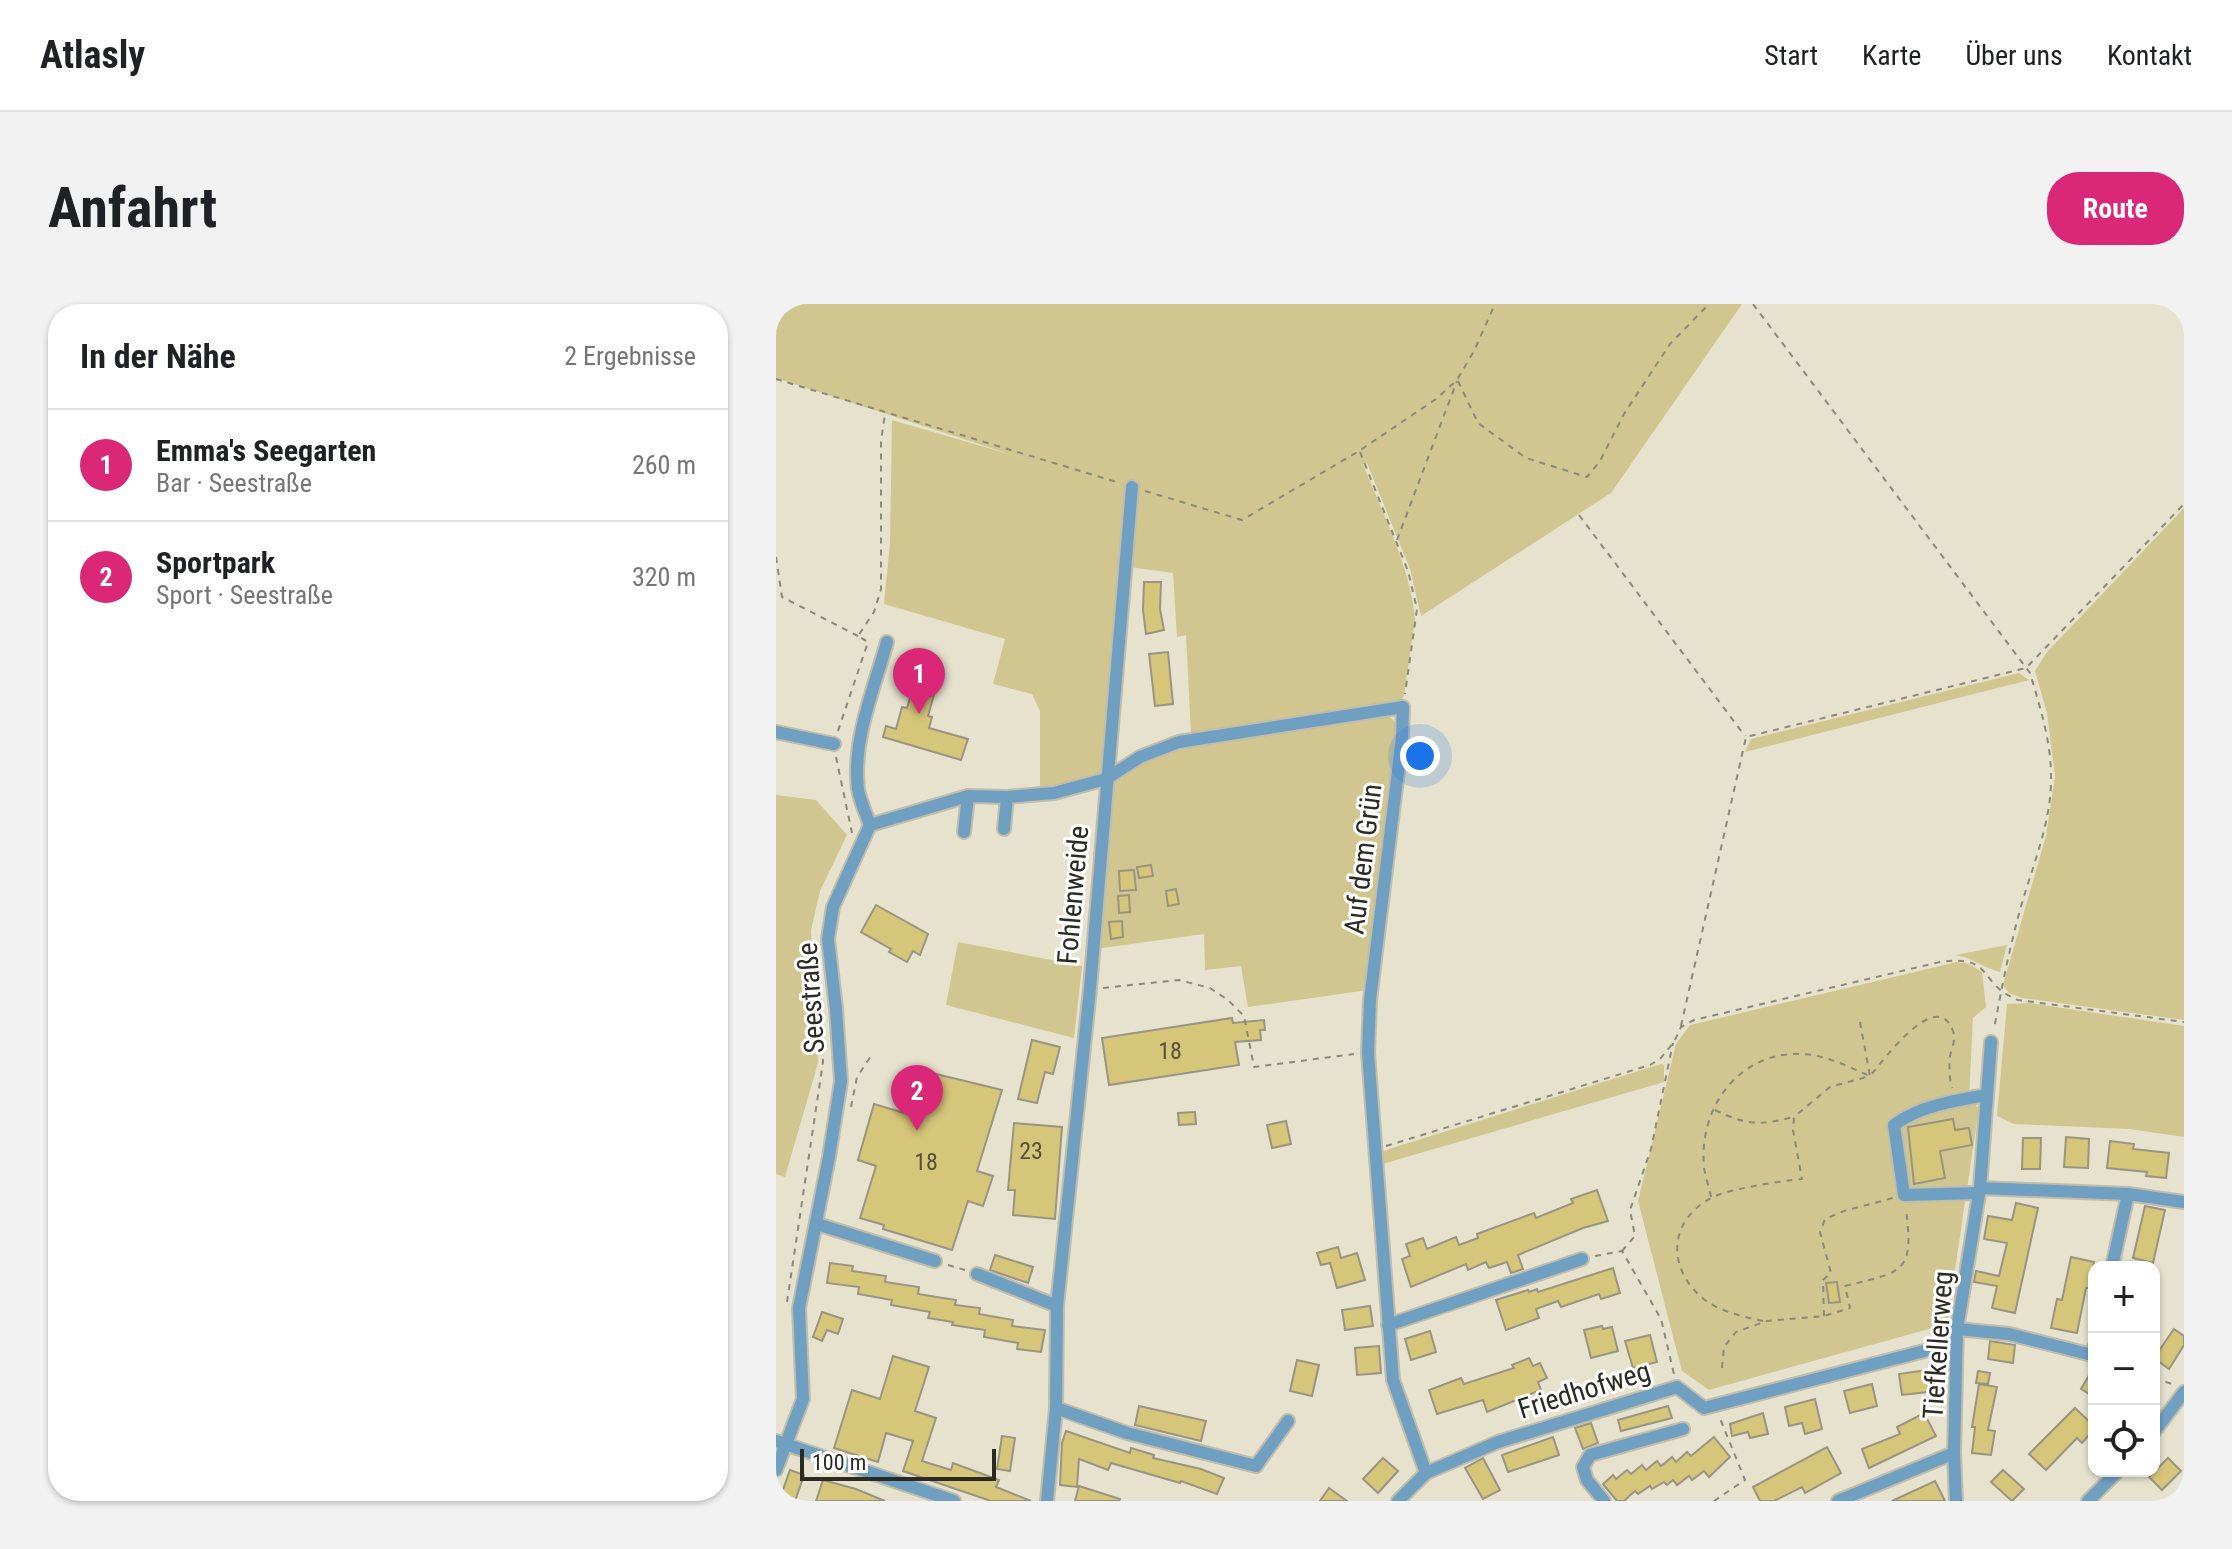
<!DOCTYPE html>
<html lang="de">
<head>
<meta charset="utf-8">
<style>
	:root { --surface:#fff; --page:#f2f2f2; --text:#202124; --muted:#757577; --line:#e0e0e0; --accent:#db2777 }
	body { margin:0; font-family:"Roboto Condensed",sans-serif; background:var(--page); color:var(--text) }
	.controls { position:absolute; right:24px; bottom:24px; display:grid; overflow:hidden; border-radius:16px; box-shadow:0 2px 6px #0004 }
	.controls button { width:72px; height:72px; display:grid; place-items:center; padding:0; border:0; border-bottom:2px solid var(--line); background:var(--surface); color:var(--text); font:40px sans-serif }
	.scale { position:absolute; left:24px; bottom:20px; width:196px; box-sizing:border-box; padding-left:8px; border:4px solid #2c2b23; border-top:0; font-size:22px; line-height:28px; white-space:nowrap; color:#2c2b23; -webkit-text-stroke:6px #fff; paint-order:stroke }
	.you { position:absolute; left:644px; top:452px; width:28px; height:28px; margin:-20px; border:6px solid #fff; border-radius:50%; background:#1a73e8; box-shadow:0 0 0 12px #1a73e833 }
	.badge { display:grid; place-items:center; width:52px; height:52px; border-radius:50%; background:var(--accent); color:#fff; font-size:26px; font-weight:700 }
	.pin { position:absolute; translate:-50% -66px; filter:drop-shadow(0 2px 4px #0008) }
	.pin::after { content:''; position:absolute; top:42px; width:28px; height:24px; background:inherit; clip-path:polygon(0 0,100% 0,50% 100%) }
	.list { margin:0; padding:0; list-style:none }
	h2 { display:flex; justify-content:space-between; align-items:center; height:104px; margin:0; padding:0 32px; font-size:34px }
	h2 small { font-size:26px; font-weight:400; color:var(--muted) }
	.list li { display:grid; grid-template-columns:52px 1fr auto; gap:24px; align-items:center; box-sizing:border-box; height:112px; padding:0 32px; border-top:2px solid var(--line) }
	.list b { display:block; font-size:30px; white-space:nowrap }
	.list p { margin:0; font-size:26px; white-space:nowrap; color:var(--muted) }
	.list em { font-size:26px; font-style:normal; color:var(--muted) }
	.icon { flex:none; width:44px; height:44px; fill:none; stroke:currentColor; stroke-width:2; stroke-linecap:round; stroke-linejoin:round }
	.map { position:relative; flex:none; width:1408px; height:1197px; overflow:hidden; border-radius:32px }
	header { display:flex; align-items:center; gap:48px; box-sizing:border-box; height:112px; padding:0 40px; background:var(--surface); border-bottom:2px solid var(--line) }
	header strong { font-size:38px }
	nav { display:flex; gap:44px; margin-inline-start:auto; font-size:28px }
	.intro { display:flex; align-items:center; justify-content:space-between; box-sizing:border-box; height:192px; padding:0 48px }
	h1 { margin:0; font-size:56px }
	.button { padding:20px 36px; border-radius:32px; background:var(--accent); color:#fff; font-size:28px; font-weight:700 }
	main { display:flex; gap:48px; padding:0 48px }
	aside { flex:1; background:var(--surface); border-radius:32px; box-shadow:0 2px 6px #0004 }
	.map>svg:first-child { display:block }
	.green { fill:#d1c68f }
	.building { fill:#d6c67a; stroke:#999582; stroke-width:2 }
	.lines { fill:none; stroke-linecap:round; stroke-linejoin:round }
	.minor-casing { stroke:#c1bdac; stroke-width:16 }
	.path { stroke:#8b897b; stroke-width:2; stroke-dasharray:6 6; stroke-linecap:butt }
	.minor { stroke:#70a0c1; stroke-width:12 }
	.labels { text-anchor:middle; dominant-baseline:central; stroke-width:6; stroke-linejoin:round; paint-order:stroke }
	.number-label { font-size:24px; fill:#565239 }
	.street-label { font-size:28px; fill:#2c2b23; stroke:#fff }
</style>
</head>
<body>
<header>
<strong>Atlasly</strong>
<nav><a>Start</a><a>Karte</a><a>Über uns</a><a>Kontakt</a></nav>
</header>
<div class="intro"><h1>Anfahrt</h1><a class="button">Route</a></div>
<main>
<aside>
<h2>In der Nähe<small>2 Ergebnisse</small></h2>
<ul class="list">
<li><span class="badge">1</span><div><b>Emma's Seegarten</b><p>Bar · Seestraße</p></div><em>260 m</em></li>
<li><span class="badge">2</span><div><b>Sportpark</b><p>Sport · Seestraße</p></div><em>320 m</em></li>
</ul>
</aside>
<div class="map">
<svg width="1408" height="1197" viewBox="0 0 1408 1197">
	<rect width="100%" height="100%" fill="#e6e2ce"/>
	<g class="green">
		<path d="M 0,0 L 966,0 L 835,189 L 645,312 L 634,265 L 591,159 L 587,160 C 606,209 634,261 639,315 L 628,392 L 625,397 L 415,430 L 410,331 L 401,333 L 397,269 L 353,263 L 328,461 L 323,471 L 290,482 L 264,482 L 264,407 L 256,390 L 217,380 L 229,335 L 108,300 L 114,239 L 116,116 L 246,154 L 0,74 Z"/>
		<polygon points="1408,204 1408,716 1246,694 1233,689 1227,681 1270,532 1279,472 1271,409 1259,367 1271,348"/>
		<polygon points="1243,369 1253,376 969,448 975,435"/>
		<polygon points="612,411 621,420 623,427 592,686 472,703 465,662 429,666 428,630 319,645 336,476 364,459 404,443"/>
		<polygon points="0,491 40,496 71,531 44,587 35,626 42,759 9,873 0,870"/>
		<polygon points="182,638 306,662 298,734 170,701"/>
		<path d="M 1231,641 L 1224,668 C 1208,664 1197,654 1180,651 Z"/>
		<polygon points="1181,658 1193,660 1206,668 1210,703 1197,714 1193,795 1203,804 1171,1020 933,1086 906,1067 862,897 900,740 914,721"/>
		<polygon points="1253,699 1408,722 1408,833 1353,825 1238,820 1221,812 1231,700"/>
		<polygon points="885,760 888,761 888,778 603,861 604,849 613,845"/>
	</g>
	<g class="building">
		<polygon points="368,278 385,278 384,305 388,326 370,330 367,306"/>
		<polygon points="392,348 397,400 379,402 373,350"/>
		<polygon points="137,384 158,391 152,412 156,413 153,424 192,435 185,456 107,433 110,422 120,425 126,403 131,404"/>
		<polygon points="375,561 377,572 363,574 361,563"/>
		<polygon points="358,566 360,586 344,587 343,567"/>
		<polygon points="400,585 403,600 392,602 390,587"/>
		<polygon points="353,591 354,608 343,609 342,592"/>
		<polygon points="100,601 152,630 144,651 137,647 131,658 113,648 115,645 85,628"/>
		<polygon points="346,617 347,633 335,635 333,618"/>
		<polygon points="456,714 457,719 488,716 489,726 484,726 485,736 459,738 463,761 333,781 326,734"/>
		<polygon points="256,736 284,743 277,770 269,768 261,799 242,795"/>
		<polygon points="156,769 226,786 201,867 217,872 207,902 192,897 176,946 107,925 108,921 84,914 100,862 82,856 98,800 145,814"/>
		<polygon points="419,808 420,820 403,821 402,809"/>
		<polygon points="1177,815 1179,826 1193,824 1196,841 1164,847 1169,874 1138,880 1132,823"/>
		<polygon points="510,817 515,840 496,844 491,821"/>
		<polygon points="238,819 286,823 279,915 237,911 239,886 232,886"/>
		<polygon points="1290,833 1313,835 1312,864 1288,863"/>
		<polygon points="1247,834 1265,834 1264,865 1246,865"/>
		<polygon points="1334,837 1358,840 1357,845 1393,849 1390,874 1370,872 1371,868 1331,864"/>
		<polygon points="821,886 832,917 807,924 742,951 747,965 735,969 731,958 713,964 710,958 692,966 690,960 635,983 626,955 634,952 630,940 647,934 651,945 680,933 683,941 702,934 701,930 758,909 760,914 797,899 795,895"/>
		<polygon points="1240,899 1262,904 1239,1009 1216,1004 1221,982 1198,978 1200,967 1223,972 1231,939 1208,935 1212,912 1236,916"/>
		<polygon points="1369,902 1389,906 1377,959 1357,954"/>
		<polygon points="562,943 565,954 581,949 589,976 561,984 554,959 545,961 541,949"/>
		<polygon points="219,951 257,963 252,979 214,966"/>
		<polygon points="1295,953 1318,958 1313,984 1310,984 1301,1029 1275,1024 1281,995 1286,996"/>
		<polygon points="54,959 77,962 76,967 110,972 109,978 143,983 142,990 180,996 179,1001 204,1004 203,1010 237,1016 236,1022 269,1026 265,1048 241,1045 242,1039 208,1033 209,1026 176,1021 177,1018 152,1014 154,1008 115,1001 116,996 82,990 83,983 51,979"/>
		<polygon points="837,964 844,989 825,995 823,990 785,1003 782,997 760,1005 763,1014 730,1026 720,996 752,986 753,988 761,985 762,988"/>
		<polygon points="1061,978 1064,998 1053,999 1050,979"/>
		<polygon points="594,1002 597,1022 569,1026 566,1006"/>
		<polygon points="46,1008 67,1015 62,1030 51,1026 46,1037 37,1033"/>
		<polygon points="826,1022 827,1025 836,1023 842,1047 815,1054 808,1026"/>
		<polygon points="1398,1025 1408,1032 1408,1041 1393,1065 1378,1054"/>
		<polygon points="654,1027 660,1048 635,1056 629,1035"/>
		<polygon points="874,1031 881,1058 857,1064 849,1037"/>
		<polygon points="1214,1037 1239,1041 1237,1059 1212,1055"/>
		<polygon points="603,1042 605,1069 581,1071 579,1044"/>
		<polygon points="117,1052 153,1063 139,1107 160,1114 146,1157 175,1166 177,1159 204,1169 223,1176 220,1183 255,1197 215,1197 127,1167 137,1137 110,1129 102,1158 58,1144 76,1086 104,1095"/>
		<polygon points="753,1054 757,1062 764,1059 771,1074 762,1078 765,1086 711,1108 707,1096 661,1110 653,1086 685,1074 688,1080 738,1064 736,1061"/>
		<polygon points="521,1056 543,1061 536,1092 514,1087"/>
		<polygon points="1318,1063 1318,1093 1305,1085"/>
		<polygon points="1158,1065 1160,1087 1126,1091 1123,1070"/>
		<polygon points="1202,1067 1214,1069 1212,1080 1200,1079"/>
		<polygon points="1096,1080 1101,1102 1074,1109 1068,1087"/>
		<polygon points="1203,1080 1221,1083 1212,1126 1219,1127 1215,1151 1196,1149 1199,1123 1196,1123"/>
		<polygon points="1039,1095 1046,1125 1029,1130 1026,1119 1013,1122 1009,1103"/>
		<polygon points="363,1102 430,1117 425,1137 359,1121"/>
		<polygon points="892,1102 896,1114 845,1127 842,1116"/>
		<polygon points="1299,1104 1318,1122 1318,1125 1306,1139 1301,1134 1270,1166 1253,1150"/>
		<polygon points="987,1109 992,1130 974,1134 972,1128 956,1132 954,1120"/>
		<polygon points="1148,1109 1160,1132 1093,1164 1086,1145 1124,1130 1121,1123"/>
		<polygon points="815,1119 822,1139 807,1145 799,1124"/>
		<polygon points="290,1127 354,1149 355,1144 378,1151 377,1154 425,1165 448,1174 441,1190 405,1177 404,1179 335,1159 332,1166 303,1155 301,1183 284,1181 286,1139"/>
		<polygon points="226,1132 239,1134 234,1167 221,1165"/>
		<polygon points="777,1133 783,1151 732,1168 726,1151"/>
		<polygon points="938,1133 954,1153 933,1173 928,1167 916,1176 913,1172 901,1181 897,1176 891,1181 888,1178 876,1185 874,1182 862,1190 859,1187 848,1197 841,1197 827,1180 837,1171 840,1175 851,1166 855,1170 866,1161 870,1166 881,1157 885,1162 896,1153 900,1158 911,1148 915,1152"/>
		<polygon points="1051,1143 1065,1169 1029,1189 1026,1183 998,1197 984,1197 977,1183"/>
		<polygon points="607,1154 622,1167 602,1189 587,1175"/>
		<polygon points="707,1154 724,1186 707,1195 689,1164"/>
		<polygon points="1392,1154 1405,1167 1386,1186 1373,1173"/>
		<polygon points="14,1166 28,1171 19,1197 3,1197"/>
		<polygon points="1227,1166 1248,1185 1236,1197 1215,1178"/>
		<polygon points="47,1176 80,1185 109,1197 40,1197"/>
		<polygon points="1159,1177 1169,1197 1116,1197"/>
		<polygon points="303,1182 344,1195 343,1197 299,1197"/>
		<polygon points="553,1184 571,1197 544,1197"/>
	</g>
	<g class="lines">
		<defs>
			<g id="minor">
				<polyline points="0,428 58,440"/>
				<path d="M 94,521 C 90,510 84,497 82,485 C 76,436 98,385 111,338"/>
				<polyline points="228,525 231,493"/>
				<polyline points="188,528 192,492"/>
				<polyline points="1204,884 1352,890 1408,898"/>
				<path d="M 1203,889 L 1128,891 L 1118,821 C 1143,802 1181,796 1211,791"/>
				<polyline points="41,920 159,957"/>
				<polyline points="1336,963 1352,890"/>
				<polyline points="201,970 281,1002"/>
				<polyline points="612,1021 806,955"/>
				<polyline points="1181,1025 1233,1030 1316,1051 1318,1043"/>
				<polyline points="280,1104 351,1129 480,1162 512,1117"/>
				<polyline points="1378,1128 1408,1088"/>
				<polyline points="0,1137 178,1197"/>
				<polyline points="0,1166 27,1095 23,1004 53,853 65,777 60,705 52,635 57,603 94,521 192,492 231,493 278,489 330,475 364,453 403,438 627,403 626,434 594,696 592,749 617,1076 650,1169"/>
				<polyline points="271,1197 280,1104 281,1002 314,685 356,183"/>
				<polyline points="622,1197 650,1169 722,1138 901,1083 928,1104 1156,1045"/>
				<polyline points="828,1197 811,1176 807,1163 814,1151 907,1125"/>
				<polyline points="1062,1197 1178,1149"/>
				<polyline points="1180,1197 1178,1149 1181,1025 1204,884 1215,738"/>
				<polyline points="1312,1197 1342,1167"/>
			</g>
		</defs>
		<use href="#minor" class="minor-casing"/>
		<g class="path">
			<path d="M 977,0 L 1254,369 C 1264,403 1275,437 1275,472 C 1276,515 1258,558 1246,599 C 1234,641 1226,682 1218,725"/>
			<polyline points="0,75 344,179"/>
			<polyline points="682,77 702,119 750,154 811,173 824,157 848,110 894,40 933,0"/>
			<polyline points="584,148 632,267 641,305 629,390"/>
			<polyline points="369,187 466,216 583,147 660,95 681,76 698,47 719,0"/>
			<polyline points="803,211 969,432"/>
			<polyline points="621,236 681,77"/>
			<polyline points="0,253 6,293 82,332"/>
			<polyline points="62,427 92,338 82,332 98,308 105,285 105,137 109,110"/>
			<polyline points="60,453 76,529"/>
			<polyline points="327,684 403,676 434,684 452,696 468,712 478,763 578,750"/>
			<polyline points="905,722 970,433 1250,364 1408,200"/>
			<polyline points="75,803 81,773 95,752"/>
			<path d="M 939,806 C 970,821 984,822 1017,813"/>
			<path d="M 610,842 L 874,761 L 884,755 L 898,738 L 905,723 L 918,716 L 1164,658 C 1219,650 1201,680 1242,696 L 1408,718"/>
			<path d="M 935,893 C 933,883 929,872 928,863 C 922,799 969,741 1036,751 C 1056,754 1075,764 1094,772 C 1107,757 1161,682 1177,727 C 1180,736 1176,744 1174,752 C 1173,762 1173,774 1176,784"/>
			<polyline points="846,947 859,932 854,906 875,845 897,739"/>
			<polyline points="819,952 846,947 885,1015 898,1070"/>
			<polyline points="172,961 189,966"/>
			<polyline points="11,998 47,758 45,695"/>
			<polyline points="1048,1012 1047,976 1055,969 1044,928 1049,915 1068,907 1117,894"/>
			<path d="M 987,1017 C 968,1013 945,1008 929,996 C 891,966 891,918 935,894 C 951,885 1006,877 1026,875 L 1017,826 L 1018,813 L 1054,783 L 1094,772 L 1083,713"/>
			<path d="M 946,1064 L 948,1043 L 960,1028 L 991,1017 L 1048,1012 L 1074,1004 L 1069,982 C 1128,967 1138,970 1130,905"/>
			<polyline points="1378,1074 1396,1080"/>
			<polyline points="938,1197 969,1176 943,1112"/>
		</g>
		<use href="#minor" class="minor"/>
	</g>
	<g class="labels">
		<g class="number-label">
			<text x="394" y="747">18</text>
			<text x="255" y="847">23</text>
			<text x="150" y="858">18</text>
		</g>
		<g class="street-label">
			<text transform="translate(587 555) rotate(-83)">Auf dem Grün</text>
			<text transform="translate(297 591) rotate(-85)">Fohlenweide</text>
			<text transform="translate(35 694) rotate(-94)">Seestraße</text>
			<text transform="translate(1162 1041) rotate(-86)">Tiefkellerweg</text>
			<text transform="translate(808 1086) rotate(-17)">Friedhofweg</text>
		</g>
	</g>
</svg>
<div class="controls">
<button>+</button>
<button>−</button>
<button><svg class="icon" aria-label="locate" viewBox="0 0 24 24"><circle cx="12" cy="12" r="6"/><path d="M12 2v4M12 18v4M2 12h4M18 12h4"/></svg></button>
</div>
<div class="scale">100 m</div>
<div class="you"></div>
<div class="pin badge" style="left:143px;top:410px">1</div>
<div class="pin badge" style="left:141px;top:827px">2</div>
</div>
</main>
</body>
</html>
